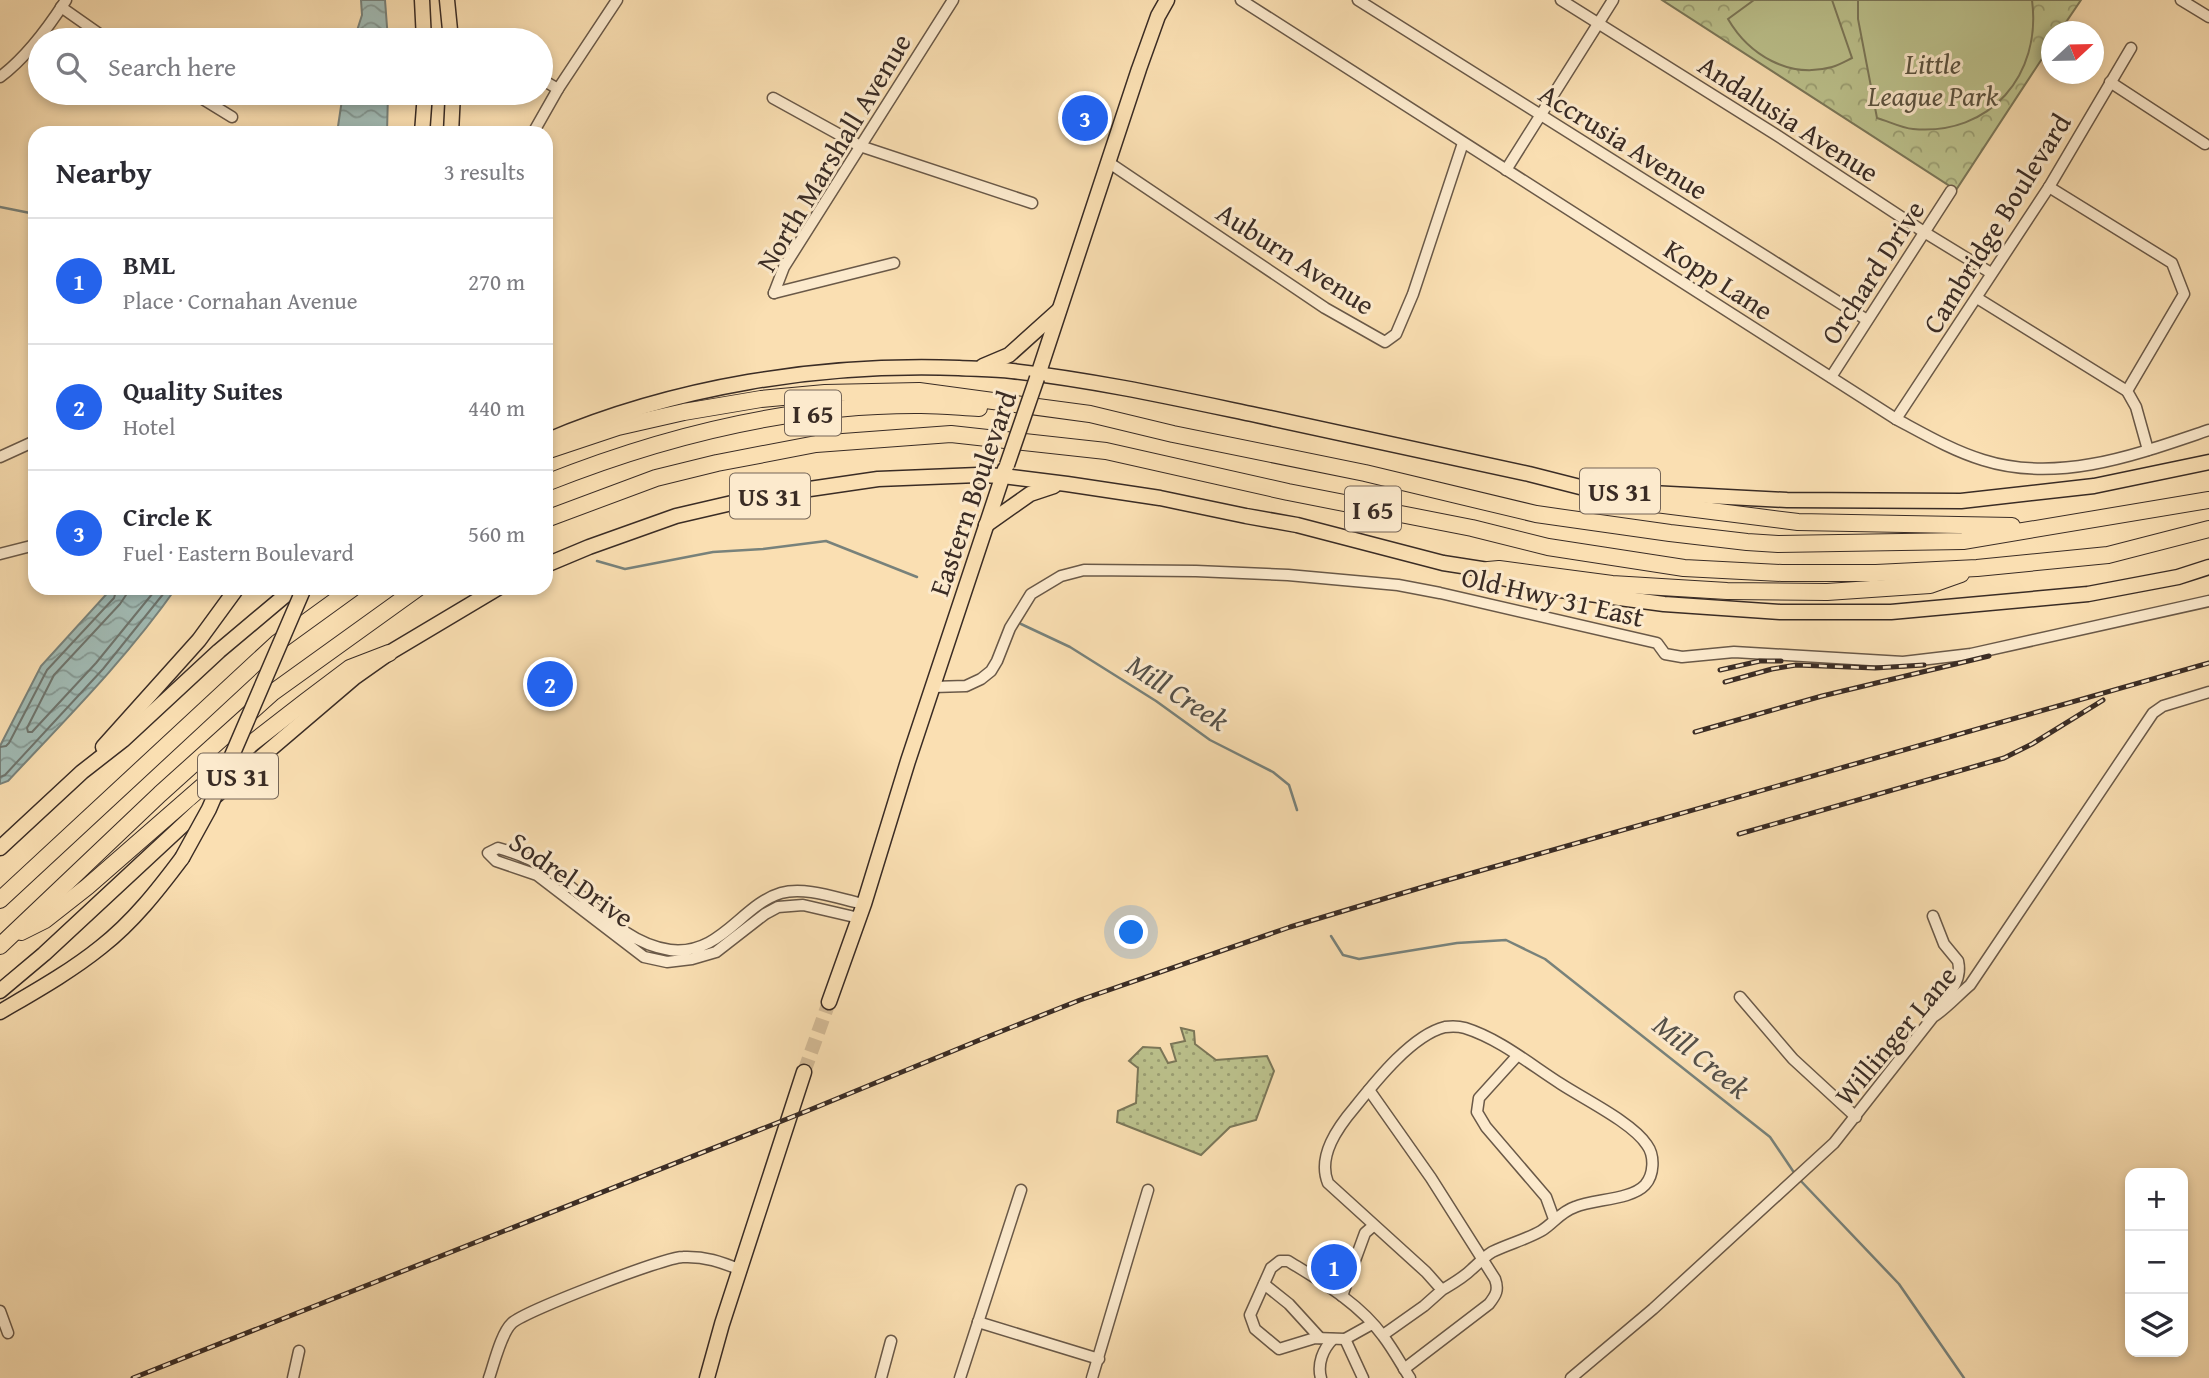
<!DOCTYPE html>
<html lang="en">
<head>
<meta charset="utf-8">
<style>
	:root { --surface:#fff; --page:#f2f2f3; --text:#2b2b33; --muted:#7c7c81; --line:#e1e1e2; --accent:#2563eb }
	body { margin:0; font-family:"Gentium Book Plus",serif; background:var(--page); color:var(--text) }
	.controls { position:absolute; right:21px; bottom:21px; display:grid; overflow:hidden; border-radius:14px; box-shadow:0 4px 10px #0003 }
	.controls button { width:63px; height:63px; display:grid; place-items:center; padding:0; border:0; border-bottom:2px solid var(--line); background:var(--surface); color:var(--text); font:35px sans-serif }
	.compass { position:absolute; left:2041px; top:21px; width:63px; height:63px; border-radius:50%; background:var(--surface); box-shadow:0 4px 10px #0003; rotate:68deg }
	.you { position:absolute; left:1132px; top:933px; width:24px; height:24px; margin:-18px; border:5px solid #fff; border-radius:50%; background:#1a73e8; box-shadow:0 0 0 10px #1a73e833 }
	.badge { display:grid; place-items:center; width:46px; height:46px; border-radius:50%; background:var(--accent); color:#fff; font-size:23px; font-weight:700 }
	.pin { position:absolute; translate:-50% -50%; border:4px solid #fff; box-shadow:0 2px 7px #0006 }
	.list { margin:0; padding:0; list-style:none }
	h2 { display:flex; justify-content:space-between; align-items:center; height:91px; margin:0; padding:0 28px; font-size:30px }
	h2 small { font-size:23px; font-weight:400; color:var(--muted) }
	.list li { display:grid; grid-template-columns:46px 1fr auto; gap:21px; align-items:center; box-sizing:border-box; height:126px; padding:0 28px; border-top:2px solid var(--line) }
	.list b { display:block; font-size:26px; white-space:nowrap }
	.list p { margin:0; font-size:23px; white-space:nowrap; color:var(--muted) }
	.list em { font-size:23px; font-style:normal; color:var(--muted) }
	.icon { flex:none; width:38px; height:38px; fill:none; stroke:currentColor; stroke-width:2; stroke-linecap:round; stroke-linejoin:round }
	.map { position:relative; flex:none; width:2209px; height:1378px; overflow:hidden }
	.search { position:absolute; background:var(--surface); box-shadow:0 4px 10px #0003; left:28px; top:28px; width:525px; height:77px; display:flex; align-items:center; gap:18px; box-sizing:border-box; padding:0 24px; border-radius:38px; color:var(--muted); font-size:26px }
	.panel { position:absolute; background:var(--surface); box-shadow:0 4px 10px #0003; left:28px; top:126px; width:525px; height:469px; border-radius:21px }
	.map>svg:first-child { display:block }
	.grass { fill:url(#grass-dots); stroke:#7b7759; stroke-width:2 }
	.park { fill:url(#park-crowns); stroke:#7b7759; stroke-width:2 }
	.pitch { fill:#bcc28d; stroke:#7b7759; stroke-width:2 }
	.water { fill:url(#water-waves); stroke:#78827b; stroke-width:2 }
	.lines { fill:none; stroke-linecap:round; stroke-linejoin:round }
	.shore { stroke:#6e746d; stroke-width:2 }
	.stream { stroke:#78827b; stroke-width:2.5 }
	.major-tunnel { stroke:#d4bb96; stroke-width:14; stroke-dasharray:14 7; stroke-linecap:butt }
	.minor-casing { stroke:#6a5948; stroke-width:13 }
	.major-casing { stroke:#3a2c25; stroke-width:17 }
	.highway-casing { stroke:#3a2c25; stroke-width:18 }
	.minor { stroke:#fceacd; stroke-width:10 }
	.major { stroke:#fadfb2; stroke-width:14 }
	.highway { stroke:#fadfb2; stroke-width:16 }
	.rail-casing { stroke:#3a2c25; stroke-width:5 }
	.rail { stroke:#fceacd; stroke-width:2.5; stroke-dasharray:8; stroke-linecap:butt }
	.major-bridge-casing { stroke:#3a2c25; stroke-width:17; stroke-linecap:butt }
	.major-bridge { stroke:#fadfb2; stroke-width:14 }
	.labels { text-anchor:middle; dominant-baseline:central; stroke-width:6; stroke-linejoin:round; paint-order:stroke }
	.shield { fill:#fceacd; stroke:#746557; stroke-width:2 }
	.shield-label { font-size:26px; font-weight:bold; fill:#3a2c25 }
	.park-label { font-size:28px; font-style:italic; fill:#5a523f; stroke:#fceacd }
	.street-label { font-size:28px; fill:#3a2c25; stroke:#fceacd }
	.water-label { font-size:30px; font-style:italic; fill:#545049; stroke:#fceacd }
</style>
</head>
<body>
<div class="map">
<svg width="2209" height="1378" viewBox="0 0 2209 1378">
	<defs>
		<pattern id="grass-dots" width="8" height="8" patternUnits="userSpaceOnUse" patternTransform="scale(1.75)"><rect width="8" height="8" fill="#bcc28d"/><path d="M2 2h.1M6 6h.1" fill="none" stroke="#9a9e73" stroke-width="1.8" stroke-linecap="round"/></pattern>
		<pattern id="park-crowns" width="20" height="18" patternUnits="userSpaceOnUse" patternTransform="scale(1.75)"><rect width="20" height="18" fill="#bcc28d"/><path d="M2 6a3 3 0 1 1 6 0M12 15a3 3 0 1 1 6 0" fill="none" stroke="#9a9e73"/></pattern>
		<pattern id="water-waves" width="16" height="10" patternUnits="userSpaceOnUse" patternTransform="scale(1.75)"><rect width="16" height="10" fill="#a1bbb5"/><path d="M0 5q4-4 8 0t8 0" fill="none" stroke="#849893"/></pattern>
	</defs>
	<rect width="100%" height="100%" fill="#fadfb2"/>
	<filter id="stains"><feTurbulence type="fractalNoise" baseFrequency=".00286" numOctaves="4"/><feColorMatrix values="0 0 0 0 .2 0 0 0 0 .09 0 0 0 0 .02 0 0 0 .5 -.17"/></filter>
	<radialGradient id="worn" r=".72"><stop offset=".6" stop-color="#630" stop-opacity="0"/><stop offset="1" stop-color="#630" stop-opacity=".3"/></radialGradient>
	<polygon class="grass" points="1181,1028 1194,1031 1195,1044 1216,1060 1267,1056 1274,1071 1256,1120 1230,1127 1201,1155 1117,1122 1118,1111 1136,1103 1138,1068 1129,1061 1143,1047 1160,1048 1168,1063 1176,1061 1171,1044 1185,1041"/>
	<polygon class="park" points="1662,0 2081,0 2060,31 2052,32 2051,45 1956,190"/>
	<g class="pitch">
		<path d="M 1754,0 L 1832,0 L 1852,58 C 1846,61 1839,65 1832,67 C 1789,79 1749,55 1728,19 Z"/>
		<path d="M 1858,0 L 2032,0 C 2042,75 1990,136 1913,129 C 1901,128 1888,121 1877,118 L 1858,19 Z"/>
	</g>
	<g class="water">
		<polygon points="361,0 385,0 388,40 354,40 362,15"/>
		<polygon points="343,93 388,93 387,133 337,133"/>
		<path d="M 112,588 L 176,588 C 127,658 66,719 8,781 L 0,784 L 0,746 L 41,666 Z"/>
	</g>
	<g class="lines">
		<g class="shore">
			<polyline points="126,588 126,595 120,604 54,675 27,728 28,732 32,732 96,663 157,588"/>
			<polyline points="0,747 6,746 9,743 47,670 114,598 117,588"/>
			<polyline points="0,777 5,775 103,669 168,588"/>
		</g>
		<g class="stream">
			<polyline points="0,207 35,214"/>
			<polyline points="597,561 625,569 713,552 763,549 826,541 917,577"/>
			<polyline points="1021,624 1070,647 1156,701 1210,740 1273,772 1289,785 1297,810"/>
			<polyline points="1331,936 1343,955 1359,959 1457,943 1506,940 1545,959 1770,1137 1795,1174"/>
			<polyline points="1799,1179 1899,1284 1964,1378"/>
		</g>
		<polyline class="major-tunnel" points="804,1072 829,1002"/>
		<defs>
			<g id="minor">
				<path d="M 1241,0 L 1896,419 C 1924,434 1953,451 1983,460 C 2059,484 2138,454 2209,430"/>
				<polyline points="1358,0 1867,320"/>
				<polyline points="1561,0 1778,136 1924,232 1991,273"/>
				<polyline points="2181,0 2209,17"/>
				<polyline points="61,7 108,40"/>
				<path d="M 0,77 C 27,57 48,28 66,0"/>
				<polyline points="541,79 558,89"/>
				<polyline points="2110,82 2205,144"/>
				<polyline points="193,93 232,117"/>
				<polyline points="773,98 860,146 1032,203"/>
				<polyline points="533,133 558,89 617,0"/>
				<polyline points="1108,162 1325,308 1385,342 1396,334 1413,294 1463,143"/>
				<polyline points="1506,170 1613,0"/>
				<polyline points="2049,187 2172,263 2184,294 2127,391 2136,407 2148,450"/>
				<polyline points="774,293 784,267 953,0"/>
				<polyline points="774,293 894,263"/>
				<polyline points="1977,298 2127,391"/>
				<polyline points="1831,377 1951,191"/>
				<polyline points="1896,419 2049,187 2131,48"/>
				<polyline points="0,457 35,441"/>
				<polyline points="0,554 35,545"/>
				<polyline points="933,687 966,686 981,679 991,671 997,661 1010,628 1031,594 1061,576 1084,570 1196,571 1288,575 1398,585 1440,593 1657,643 1665,654 1682,657 1734,652 1903,662 1971,654 2209,601"/>
				<path d="M 1933,916 L 1944,944 L 1958,961 C 1963,982 1947,995 1936,1011"/>
				<path d="M 859,918 L 803,905 L 778,907 L 765,914 L 716,952 L 692,959 L 667,962 L 644,957 L 537,875 L 496,861 L 488,853 L 498,848 C 516,853 532,859 547,869 C 587,894 619,943 670,950 C 721,956 741,905 781,893 C 806,886 839,899 864,904"/>
				<polyline points="1740,997 1793,1059 1856,1117"/>
				<polyline points="1517,1056 1479,1098 1477,1112 1486,1127 1546,1197 1554,1219"/>
				<path d="M 1369,1090 L 1431,1178 L 1495,1279 C 1499,1290 1496,1295 1489,1304 L 1404,1369"/>
				<polyline points="1264,1284 1289,1304 1320,1338"/>
				<polyline points="1342,1296 1365,1233 1373,1226"/>
				<polyline points="0,1311 8,1333"/>
				<polyline points="978,1322 1099,1359"/>
				<path d="M 1372,1324 L 1345,1339 L 1315,1338 L 1279,1349 L 1255,1329 L 1250,1315 L 1271,1268 L 1280,1261 L 1288,1261 C 1322,1282 1359,1303 1383,1336 C 1393,1349 1401,1364 1410,1378"/>
				<path d="M 1383,1335 L 1424,1306 L 1442,1290 L 1426,1272 L 1328,1183 C 1317,1156 1338,1127 1355,1107 C 1375,1082 1412,1035 1445,1027 C 1452,1026 1458,1026 1465,1028 C 1500,1039 1531,1065 1561,1084 C 1584,1099 1633,1123 1647,1145 C 1655,1156 1654,1175 1645,1185 C 1631,1200 1594,1199 1575,1207 C 1560,1212 1553,1224 1541,1231 C 1525,1240 1508,1244 1492,1252 C 1484,1257 1479,1263 1472,1269 C 1463,1278 1452,1284 1442,1290"/>
				<polyline points="1345,1339 1363,1378"/>
				<polyline points="293,1378 299,1351"/>
				<path d="M 489,1378 C 494,1364 501,1333 512,1323 C 525,1311 665,1257 683,1257 C 705,1256 721,1262 741,1270"/>
				<polyline points="881,1378 891,1341"/>
				<polyline points="960,1378 1021,1190"/>
				<polyline points="1092,1378 1148,1190"/>
				<path d="M 1321,1378 C 1317,1364 1323,1349 1333,1339"/>
				<path d="M 1571,1378 L 1653,1309 L 1834,1143 L 1933,1017 C 1947,1008 1957,996 1970,985 L 2153,713 L 2163,706 L 2209,692"/>
			</g>
			<g id="major">
				<polyline points="422,0 424,40"/>
				<polyline points="447,0 451,40"/>
				<polyline points="422,133 425,93"/>
				<polyline points="451,133 453,93"/>
				<polyline points="983,366 1009,355 1059,310"/>
				<polyline points="1037,378 1139,69 1158,16 1167,0"/>
				<path d="M 546,441 C 675,386 820,363 959,368 C 976,369 994,369 1012,371 C 1094,380 1175,398 1256,415 C 1347,435 1438,455 1529,474 L 1584,488 L 1632,492 L 1787,500 L 1961,501 L 2094,486 L 2209,462"/>
				<polyline points="986,525 1030,494 1054,486"/>
				<polyline points="546,565 589,547 676,516 732,503 789,492 878,479 978,475 1003,476 1067,484 1160,498 1246,516 1297,525 1443,563 1488,570 1497,577 1560,590 1664,604 1780,612 1891,612 2088,594 2178,577 2209,567"/>
				<polyline points="103,747 199,640 237,588"/>
				<polyline points="0,848 82,772 123,740 219,651 294,588"/>
				<polyline points="0,991 44,954 199,810 355,677 389,653 498,588"/>
				<polyline points="829,1002 864,904 908,761 1005,469"/>
				<path d="M 0,1012 C 34,992 70,972 101,947 C 133,922 158,890 182,858"/>
				<polyline points="707,1378 722,1324 804,1072"/>
			</g>
			<g id="highway">
				<polyline points="546,451 618,427 684,412 761,399 825,393 919,391 1090,414 1173,434 1365,473 1536,514 1670,533 1747,542 1778,544 1963,541 2209,500"/>
				<path d="M 546,483 C 664,436 792,404 921,405 C 940,405 960,407 979,408"/>
				<polyline points="1611,490 1632,501 1798,522 2012,526"/>
				<polyline points="546,519 656,478 717,463 816,444 951,434 1106,451 1288,492 1472,528 1548,547 1684,568 1782,573 1876,573 1977,568 2108,555 2209,529"/>
				<polyline points="1488,570 1499,569 1612,584 1727,591 1827,592 1930,585 1961,574"/>
				<polyline points="0,900 277,643 353,588"/>
				<polyline points="21,932 45,920 87,887 252,743 306,701 350,668 389,653"/>
				<polyline points="0,946 160,794 272,693 418,588"/>
			</g>
		</defs>
		<use href="#minor" class="minor-casing"/>
		<use href="#major" class="major-casing"/>
		<use href="#highway" class="highway-casing"/>
		<use href="#minor" class="minor"/>
		<use href="#major" class="major"/>
		<use href="#highway" class="highway"/>
		<defs>
			<g id="rail">
				<polyline points="1720,670 1760,661 1781,661"/>
				<polyline points="1725,682 1772,669 1796,665 1875,668 1924,665"/>
				<polyline points="1695,732 1822,696 1989,656"/>
				<polyline points="1739,834 2004,758 2032,744 2103,700"/>
				<polyline points="133,1378 807,1111 982,1039 1080,1000 1290,927 1423,887 2209,663"/>
			</g>
		</defs>
		<use href="#rail" class="rail-casing"/>
		<use href="#rail" class="rail"/>
		<defs>
			<g id="major-bridge">
				<polyline points="1007,465 1037,378"/>
				<polyline points="182,858 209,809 304,588"/>
			</g>
		</defs>
		<use href="#major-bridge" class="major-bridge-casing"/>
		<use href="#major-bridge" class="major-bridge"/>
	</g>
	<g class="labels">
		<g class="shield">
			<rect x="785" y="390.5" width="56" height="45" rx="5"/>
			<rect x="1580" y="468.5" width="80" height="45" rx="5"/>
			<rect x="730" y="473.5" width="80" height="45" rx="5"/>
			<rect x="1345" y="486.5" width="56" height="45" rx="5"/>
			<rect x="198" y="753.5" width="80" height="45" rx="5"/>
		</g>
		<g class="shield-label">
			<text x="813" y="413">I 65</text>
			<text x="1620" y="491">US 31</text>
			<text x="770" y="496">US 31</text>
			<text x="1373" y="509">I 65</text>
			<text x="238" y="776">US 31</text>
		</g>
		<g class="park-label">
			<text x="1933" y="63">Little<tspan x="1933" dy="32">League Park</tspan></text>
		</g>
		<g class="street-label">
			<text transform="translate(1789 118) rotate(33)">Andalusia Avenue</text>
			<text transform="translate(1624 141) rotate(32)">Accrusia Avenue</text>
			<text transform="translate(833 152) rotate(-59)">North Marshall Avenue</text>
			<text transform="translate(1996 223) rotate(-58)">Cambridge Boulevard</text>
			<text transform="translate(1296 258) rotate(33)">Auburn Avenue</text>
			<text transform="translate(1872 272) rotate(-57)">Orchard Drive</text>
			<text transform="translate(1719 279) rotate(33)">Kopp Lane</text>
			<text transform="translate(972 493) rotate(-71)">Eastern Boulevard</text>
			<text transform="translate(1553 596) rotate(13)">Old Hwy 31 East</text>
			<text transform="translate(572 879) rotate(35)">Sodrel Drive</text>
			<text transform="translate(1895 1035) rotate(-50)">Willinger Lane</text>
		</g>
		<g class="water-label">
			<text transform="translate(1178 692) rotate(33)">Mill Creek</text>
			<text transform="translate(1702 1056) rotate(39)">Mill Creek</text>
		</g>
	</g>
	<rect width="100%" height="100%" filter="url(#stains)"/>
	<rect width="100%" height="100%" fill="url(#worn)"/>
</svg>
<div class="controls">
<button>+</button>
<button>−</button>
<button><svg class="icon" aria-label="layers" viewBox="0 0 24 24"><path d="M12 4l9 5-9 5-9-5zM3 14l9 5 9-5"/></svg></button>
</div>
<svg class="compass" viewBox="-18 -18 36 36"><path d="M0-13l5 13h-10z" fill="#e53935"/><path d="M0 13l5-13h-10z" fill="#7c7c81"/></svg>
<div class="you"></div>
<div class="pin badge" style="left:1334px;top:1267px">1</div>
<div class="pin badge" style="left:550px;top:684px">2</div>
<div class="pin badge" style="left:1085px;top:118px">3</div>
<div class="search"><svg class="icon" aria-label="search" viewBox="0 0 24 24"><circle cx="10" cy="10" r="6"/><path d="M15 15l6 6"/></svg>Search here</div>
<section class="panel">
<h2>Nearby<small>3 results</small></h2>
<ul class="list">
<li><span class="badge">1</span><div><b>BML</b><p>Place · Cornahan Avenue</p></div><em>270 m</em></li>
<li><span class="badge">2</span><div><b>Quality Suites</b><p>Hotel</p></div><em>440 m</em></li>
<li><span class="badge">3</span><div><b>Circle K</b><p>Fuel · Eastern Boulevard</p></div><em>560 m</em></li>
</ul>
</section>
</div>
</body>
</html>
